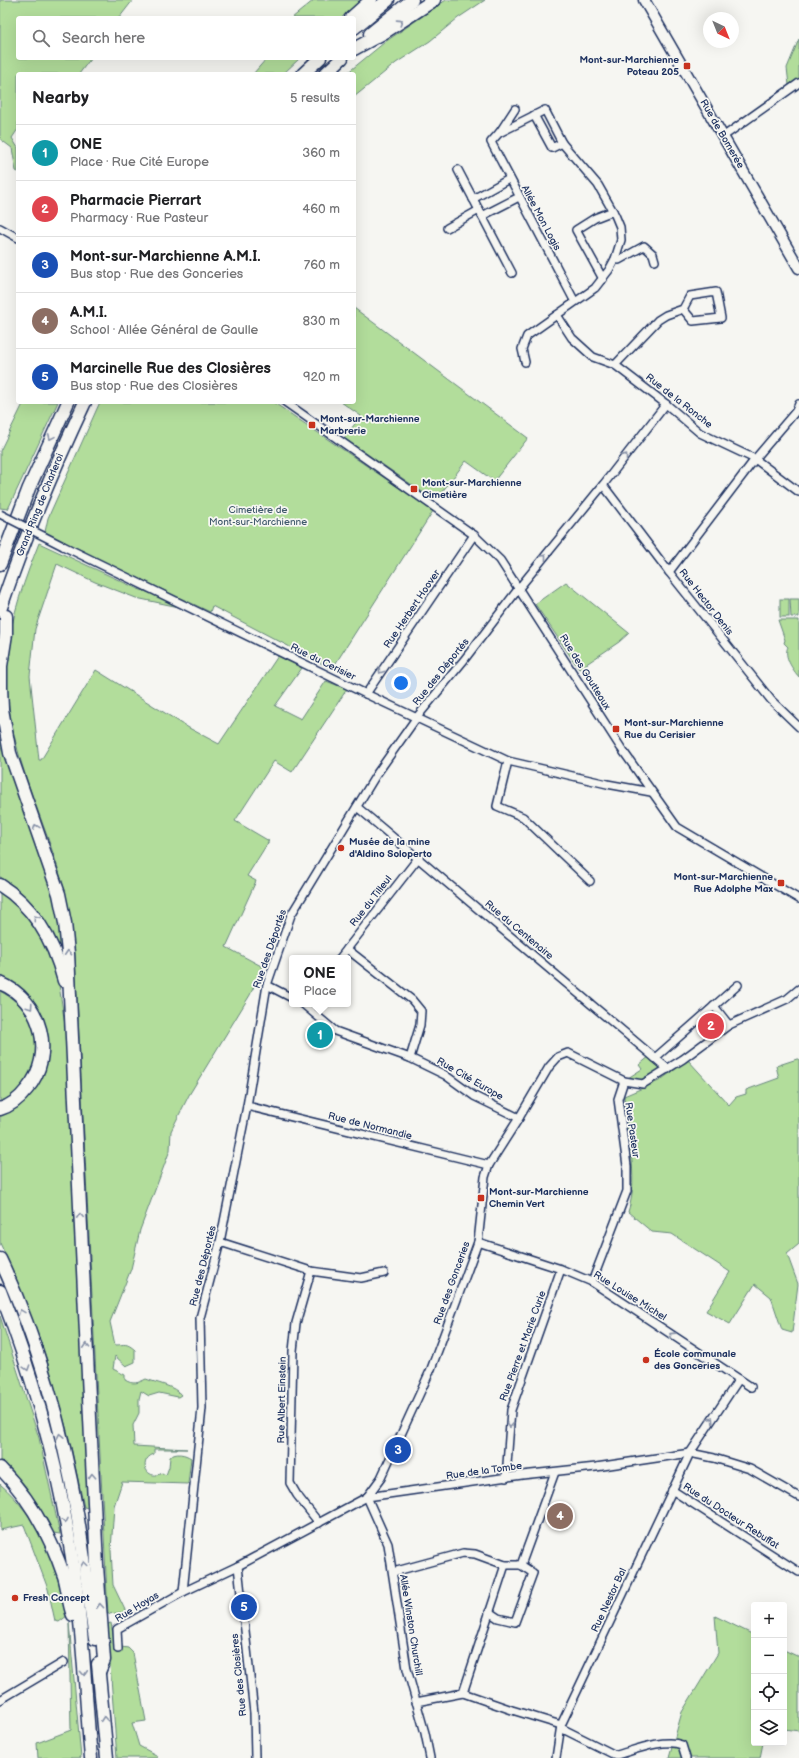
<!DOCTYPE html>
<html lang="en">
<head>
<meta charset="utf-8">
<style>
	:root { --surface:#fff; --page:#f2f2f2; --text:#202124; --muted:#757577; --line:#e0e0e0; --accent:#d93025 }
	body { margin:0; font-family:"Balsamiq Sans",sans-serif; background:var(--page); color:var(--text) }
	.controls { position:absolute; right:12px; bottom:12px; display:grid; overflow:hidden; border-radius:4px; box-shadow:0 4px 16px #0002 }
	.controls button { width:36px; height:36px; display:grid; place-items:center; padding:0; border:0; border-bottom:1px solid var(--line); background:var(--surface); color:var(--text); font:20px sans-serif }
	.compass { position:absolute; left:703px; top:12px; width:36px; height:36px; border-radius:50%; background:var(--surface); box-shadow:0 4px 16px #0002; rotate:137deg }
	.you { position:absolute; left:401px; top:683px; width:14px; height:14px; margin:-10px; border:3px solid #fff; border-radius:50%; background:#1a73e8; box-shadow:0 0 0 6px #1a73e833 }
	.badge { display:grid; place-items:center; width:26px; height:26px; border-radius:50%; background:var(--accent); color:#fff; font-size:13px; font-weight:700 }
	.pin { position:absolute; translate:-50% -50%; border:2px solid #fff; box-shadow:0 1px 4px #0006 }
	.popup { position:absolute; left:289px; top:955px; width:62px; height:52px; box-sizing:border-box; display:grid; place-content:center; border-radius:4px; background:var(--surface); filter:drop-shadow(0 1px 3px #0005); font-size:13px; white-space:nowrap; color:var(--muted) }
	.popup b { font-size:15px; color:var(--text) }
	.popup::after { content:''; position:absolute; left:50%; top:100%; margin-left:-8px; border:8px solid transparent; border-top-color:var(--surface) }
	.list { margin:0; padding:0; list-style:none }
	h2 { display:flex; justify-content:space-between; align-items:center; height:52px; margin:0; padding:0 16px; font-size:17px }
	h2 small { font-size:13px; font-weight:400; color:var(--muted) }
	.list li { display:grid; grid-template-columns:26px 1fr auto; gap:12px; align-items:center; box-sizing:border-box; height:56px; padding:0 16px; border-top:1px solid var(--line) }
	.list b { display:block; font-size:15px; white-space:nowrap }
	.list p { margin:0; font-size:13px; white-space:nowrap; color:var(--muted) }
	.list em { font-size:13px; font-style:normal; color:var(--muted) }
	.icon { flex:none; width:22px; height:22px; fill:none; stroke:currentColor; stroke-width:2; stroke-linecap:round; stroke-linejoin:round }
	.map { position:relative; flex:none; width:799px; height:1758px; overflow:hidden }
	.search { position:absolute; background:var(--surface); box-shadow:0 4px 16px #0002; left:16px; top:16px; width:340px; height:44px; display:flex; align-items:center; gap:10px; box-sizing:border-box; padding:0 14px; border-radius:4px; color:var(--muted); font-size:15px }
	.panel { position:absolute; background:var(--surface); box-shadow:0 4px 16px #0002; left:16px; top:72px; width:340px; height:332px; border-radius:4px }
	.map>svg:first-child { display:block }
	.green { fill:#b2dd9b; stroke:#66867c }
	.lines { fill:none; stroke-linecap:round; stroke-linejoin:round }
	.street-casing { stroke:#1b2f5e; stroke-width:10 }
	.primary-casing { stroke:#1b2f5e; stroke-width:13 }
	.highway-casing { stroke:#1b2f5e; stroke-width:15 }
	.street { stroke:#f6f6f2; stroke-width:7 }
	.primary { stroke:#f6f6f2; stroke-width:10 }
	.highway { stroke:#f6f6f2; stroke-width:12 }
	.street-bridge-casing { stroke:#1b2f5e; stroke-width:10; stroke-linecap:butt }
	.street-bridge { stroke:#f6f6f2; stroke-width:7 }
	.oneway { stroke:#8892a8 }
	.poi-dot { fill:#c8321e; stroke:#f6f6f2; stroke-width:1.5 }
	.labels { text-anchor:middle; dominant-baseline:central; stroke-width:3.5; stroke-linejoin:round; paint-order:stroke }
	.poi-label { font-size:10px; font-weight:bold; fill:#1b2f5e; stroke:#f6f6f2; text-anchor:start }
	.street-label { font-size:10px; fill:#1b2f5e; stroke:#f6f6f2 }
	.park-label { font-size:10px; fill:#415a6d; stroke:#f6f6f2 }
</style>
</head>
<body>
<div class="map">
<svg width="799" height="1758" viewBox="0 0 799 1758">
	<rect width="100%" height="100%" fill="#f6f6f2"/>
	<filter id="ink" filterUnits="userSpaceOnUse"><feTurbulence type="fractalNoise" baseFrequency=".025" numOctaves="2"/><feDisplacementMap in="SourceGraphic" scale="8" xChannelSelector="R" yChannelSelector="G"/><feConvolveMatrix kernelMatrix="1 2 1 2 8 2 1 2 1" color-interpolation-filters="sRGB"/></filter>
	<g filter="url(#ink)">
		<g class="green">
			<polygon points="0,0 133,0 119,18 18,18 18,58 91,58 79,74 18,74 18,129 12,138 18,148 18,172 16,171 12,148 0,139"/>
			<polygon points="314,0 361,0 341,18 292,18"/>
			<polygon points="446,0 485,0 458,18 430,41 396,63 354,97 354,74 346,74 385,42"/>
			<polygon points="799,39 799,78 789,85 787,68"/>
			<polygon points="267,58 300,58 283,74 253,74"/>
			<polygon points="354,308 528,438 494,481 466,461 438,497 431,498 344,438 361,416 341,402 354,402"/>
			<polygon points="24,402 58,402 8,509 0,508 0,451"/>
			<polygon points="100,402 273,402 433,511 332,669 212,606 210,612 79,550 45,532 48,518"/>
			<path d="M 39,543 L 138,589 L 168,599 L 179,607 L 136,598 L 95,582 L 57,564 L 35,629 L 30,676 L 39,760 L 41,760 L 96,670 L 189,728 L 219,744 L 278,656 L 302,668 L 275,706 L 301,719 L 326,681 L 347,689 L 292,772 L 274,761 L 235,821 L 269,841 L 247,876 L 256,881 L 226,947 L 263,967 L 250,995 L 189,1095 L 171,1131 L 170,1150 L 140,1230 L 131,1269 L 110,1322 L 115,1345 C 125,1345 126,1342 135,1350 L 135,1362 L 126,1366 L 115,1356 L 113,1369 L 125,1375 L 125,1380 C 133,1385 138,1383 146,1379 C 156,1383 175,1386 181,1395 L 178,1397 L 159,1393 L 149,1396 L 141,1391 L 139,1399 L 139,1413 L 133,1425 L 134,1446 L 187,1449 L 154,1449 L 154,1454 C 137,1460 147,1482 162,1473 L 166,1475 L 169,1467 L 170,1457 C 176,1452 185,1454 191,1458 L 188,1484 L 122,1482 L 114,1506 L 111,1550 L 113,1585 L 126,1612 L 108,1614 L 75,957 C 72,933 70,909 63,885 C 41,806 0,739 8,654 C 11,615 25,579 39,543 Z"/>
			<polygon points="566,582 629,633 619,642 579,669 535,604"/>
			<rect x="780" y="599" width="9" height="18"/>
			<polygon points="790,599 799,599 799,617 791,617"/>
			<path d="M 778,620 L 799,620 L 799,677 C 793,670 783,656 788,647 L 784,643 L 785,640 Z"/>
			<path d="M 0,729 C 5,750 9,770 16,790 C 31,833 55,881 61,926 C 63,936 62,946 63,956 C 50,923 31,895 0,877 Z"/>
			<polygon points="0,890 26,912 43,939 58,978 65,1025 91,1509 84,1507 69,1438 46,1357 16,1278 0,1243 0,1114 41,1077 35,1004 25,992 13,983 0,976"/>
			<path d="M 0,991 C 49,1017 48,1076 0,1103 Z"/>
			<polygon points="650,1056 663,1068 638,1081 628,1078 642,1069 639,1065"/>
			<path d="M 797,1059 L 799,1059 L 799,1244 L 787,1254 L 798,1284 L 792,1333 L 782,1330 L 771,1297 L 755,1284 L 730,1324 L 706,1311 L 730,1272 L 672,1234 L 652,1232 L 628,1212 C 640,1175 626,1134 624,1096 L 659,1081 L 688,1060 L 729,1105 L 736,1097 L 746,1094 L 746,1090 L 779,1078 L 776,1066 Z"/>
			<polygon points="0,1316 39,1438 60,1534 53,1533 28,1492 0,1461"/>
			<path d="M 0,1484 C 39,1517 57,1567 67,1616 L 59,1622 L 55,1621 L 48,1589 L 24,1525 L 0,1530 Z"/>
			<polygon points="715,1616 754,1635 754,1743 763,1743 760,1758 669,1758 682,1712 718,1653"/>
			<polygon points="69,1623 81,1758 38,1758 37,1743 71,1730"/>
			<polygon points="111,1623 115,1646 128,1648 133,1653 146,1721 132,1723 139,1746 156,1755 157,1758 117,1758 107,1624"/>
			<polygon points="784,1650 799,1657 799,1731 784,1729"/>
		</g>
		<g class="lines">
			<defs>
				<g id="street">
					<polyline points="534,115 552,148 562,143"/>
					<polyline points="500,132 515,109"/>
					<polyline points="724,136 799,83"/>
					<polyline points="458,170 512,273"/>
					<polyline points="473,199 509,179"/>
					<polyline points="482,216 519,197"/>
					<polyline points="0,228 18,238"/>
					<polyline points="447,228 479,210"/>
					<polyline points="615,259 619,260 644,246 653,254 655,261"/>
					<polyline points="603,279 576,230 595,218 613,211"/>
					<polyline points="557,315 572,338 593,357 615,365 666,404 700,433 755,459 799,492"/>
					<polyline points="525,362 522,349 527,336 595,288 609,270 615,259 621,240 620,227 615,215 598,185 562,143 545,110 499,133 491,142 575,302"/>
					<polyline points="615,365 658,320 666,315 683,309 690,296 716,292 721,318 693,321 683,309"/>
					<polyline points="285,402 474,535 500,560 621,748 677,827 799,899"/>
					<polyline points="603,485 669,572 771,700 799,727"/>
					<polyline points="63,546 366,694 508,761 607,784 651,792"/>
					<polyline points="669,572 755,459 796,411 799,404"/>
					<polyline points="366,694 474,535"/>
					<polyline points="508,761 497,806 523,817 590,881"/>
					<polyline points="357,807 668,1069"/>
					<polyline points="347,949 412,1000 421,1011 420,1025 410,1058"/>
					<polyline points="340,958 419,857"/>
					<polyline points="267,985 292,998"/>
					<polyline points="303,1004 335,1031 410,1058 445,1075 474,1096 519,1118"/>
					<polyline points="714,1006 729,1025"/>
					<polyline points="655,1058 738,985"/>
					<polyline points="247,1106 489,1165"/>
					<polyline points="220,1242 311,1271 361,1278 384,1273"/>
					<polyline points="478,1242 561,1269 592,1282 739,1379 690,1453 561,1725 556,1758"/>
					<polyline points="311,1271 296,1323 293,1351 290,1483 297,1495 319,1523"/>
					<polyline points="592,1282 627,1191 627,1166 618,1099 624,1081"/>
					<polyline points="739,1379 751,1387"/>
					<polyline points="506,1478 511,1410 561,1269"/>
					<polyline points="672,1490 799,1572"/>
					<polyline points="367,1497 381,1478 431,1369 456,1302 478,1242 485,1177 489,1165 519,1118 549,1067 558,1057 568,1053 624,1081 643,1084 683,1059 729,1025 787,999 799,989"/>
					<polyline points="367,1497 388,1544 407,1669 425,1733 430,1758"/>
					<polyline points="521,1565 555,1472"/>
					<polyline points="238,1566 254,1713 255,1758"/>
					<polyline points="393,1572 463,1553 475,1554 505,1565 521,1565"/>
					<polyline points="183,1592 202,1408 200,1318 220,1242 247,1106 267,985 291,915 376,775 417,717 464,660 519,588 603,485 666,404"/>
					<polyline points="489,1612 498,1618 515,1622 533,1573 521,1565"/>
					<polyline points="118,1649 117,1629 183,1592 238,1566 367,1497 522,1475 596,1467 690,1453 714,1458 750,1469 799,1497"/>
					<polyline points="463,1693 505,1565"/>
					<polyline points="0,1700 64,1662"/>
					<polyline points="416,1702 463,1693 512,1710 561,1725"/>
					<path d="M 561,1728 L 613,1754 L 617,1755 C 635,1750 664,1738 682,1745 L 686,1758"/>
				</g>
				<polyline id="primary" points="644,0 799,268"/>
				<g id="highway">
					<polyline points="351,18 371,0"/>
					<polyline points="354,28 388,0"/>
					<polyline points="370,34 412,0"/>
					<polyline points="354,49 385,32 434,0"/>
					<polyline points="303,74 320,58"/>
					<polyline points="325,74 342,58"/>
					<polyline points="0,564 29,488 68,402"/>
					<path d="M 0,610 C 24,539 53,470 85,402"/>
					<polyline points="6,616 6,634 1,666 1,687 2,709 10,753 59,894 65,923 68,953 97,1566 104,1660 99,1672"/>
					<path d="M 0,885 C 35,907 54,942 64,981"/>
					<path d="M 0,983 C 42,1000 56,1055 27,1089 C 20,1098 10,1106 0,1109"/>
					<path d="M 0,1259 C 36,1335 63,1430 77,1513 C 84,1555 89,1597 95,1639"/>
					<path d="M 0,1291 C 38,1388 65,1492 77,1595 C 84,1649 86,1704 91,1758"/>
					<path d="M 0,1468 C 30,1498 50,1535 64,1576 C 68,1588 68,1603 73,1615"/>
					<polyline points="98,1664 107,1758"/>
				</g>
			</defs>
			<use href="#street" class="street-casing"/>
			<use href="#primary" class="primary-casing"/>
			<use href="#highway" class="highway-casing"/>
			<use href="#street" class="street"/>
			<use href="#primary" class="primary"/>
			<use href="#highway" class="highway"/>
			<defs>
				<polyline id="street-bridge" points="0,514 63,546"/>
			</defs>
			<use href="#street-bridge" class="street-bridge-casing"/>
			<use href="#street-bridge" class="street-bridge"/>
		</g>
		<defs><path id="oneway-chevron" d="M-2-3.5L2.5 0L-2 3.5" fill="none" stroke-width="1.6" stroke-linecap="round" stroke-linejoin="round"/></defs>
		<g class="oneway">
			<use href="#oneway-chevron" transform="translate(400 22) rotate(-33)"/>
			<use href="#oneway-chevron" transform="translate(51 437) rotate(114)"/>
			<use href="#oneway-chevron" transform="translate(625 456) rotate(-52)"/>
			<use href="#oneway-chevron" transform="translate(544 557) rotate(-51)"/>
			<use href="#oneway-chevron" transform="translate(381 671) rotate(124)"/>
			<use href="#oneway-chevron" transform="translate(36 827) rotate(-110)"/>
			<use href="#oneway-chevron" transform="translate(36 918) rotate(-126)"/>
			<use href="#oneway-chevron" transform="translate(68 953) rotate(-94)"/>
			<use href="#oneway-chevron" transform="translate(30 1007) rotate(56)"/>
			<use href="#oneway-chevron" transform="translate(80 1216) rotate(-93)"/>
			<use href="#oneway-chevron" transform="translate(21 1312) rotate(-111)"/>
			<use href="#oneway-chevron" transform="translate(672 1335) rotate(-147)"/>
			<use href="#oneway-chevron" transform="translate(86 1346) rotate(-93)"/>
			<use href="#oneway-chevron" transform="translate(27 1368) rotate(72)"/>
			<use href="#oneway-chevron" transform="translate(711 1420) rotate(-57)"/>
			<use href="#oneway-chevron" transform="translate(510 1425) rotate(94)"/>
			<use href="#oneway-chevron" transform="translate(60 1436) rotate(-102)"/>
			<use href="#oneway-chevron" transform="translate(92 1476) rotate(-93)"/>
			<use href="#oneway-chevron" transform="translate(65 1521) rotate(79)"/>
			<use href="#oneway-chevron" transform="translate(84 1564) rotate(-98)"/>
			<use href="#oneway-chevron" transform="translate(100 1606) rotate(-95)"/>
			<use href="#oneway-chevron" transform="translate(84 1673) rotate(86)"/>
			<use href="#oneway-chevron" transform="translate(104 1719) rotate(-95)"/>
		</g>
	</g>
	<g class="poi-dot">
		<rect x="683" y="62" width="8" height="8" rx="2"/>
		<rect x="308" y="421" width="8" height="8" rx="2"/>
		<rect x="410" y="485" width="8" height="8" rx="2"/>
		<rect x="612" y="725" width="8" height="8" rx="2"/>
		<circle cx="341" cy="848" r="4"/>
		<rect x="777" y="879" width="8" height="8" rx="2"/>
		<rect x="477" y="1194" width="8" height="8" rx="2"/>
		<circle cx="646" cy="1360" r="4"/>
		<circle cx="15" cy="1598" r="4"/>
	</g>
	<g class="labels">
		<g class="poi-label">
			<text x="679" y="60" text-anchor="end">Mont-sur-Marchienne<tspan x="679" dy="12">Poteau 205</tspan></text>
			<text x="320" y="419">Mont-sur-Marchienne<tspan x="320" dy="12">Marbrerie</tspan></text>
			<text x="422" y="483">Mont-sur-Marchienne<tspan x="422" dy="12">Cimetière</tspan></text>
			<text x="624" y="723">Mont-sur-Marchienne<tspan x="624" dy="12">Rue du Cerisier</tspan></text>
			<text x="349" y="842">Musée de la mine<tspan x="349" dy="12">d'Aldino Soloperto</tspan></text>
			<text x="773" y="877" text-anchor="end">Mont-sur-Marchienne<tspan x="773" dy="12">Rue Adolphe Max</tspan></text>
			<text x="489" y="1192">Mont-sur-Marchienne<tspan x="489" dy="12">Chemin Vert</tspan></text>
			<text x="654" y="1354">École communale<tspan x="654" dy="12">des Gonceries</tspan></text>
			<text x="23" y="1598">Fresh Concept</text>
		</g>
		<g class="street-label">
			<text transform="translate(722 134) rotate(60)">Rue de Bomerée</text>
			<text transform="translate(541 218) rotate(62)">Allée Mon Logis</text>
			<text transform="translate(679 401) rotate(38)">Rue de la Ronche</text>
			<text transform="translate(40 505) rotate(-68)">Grand Ring de Charleroi</text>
			<text transform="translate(706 602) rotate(52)">Rue Hector Denis</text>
			<text transform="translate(412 609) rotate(-56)">Rue Herbert Hoover</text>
			<text transform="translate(323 662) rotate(26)">Rue du Cerisier</text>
			<text transform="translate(441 672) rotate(-51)">Rue des Déportés</text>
			<text transform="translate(585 672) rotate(58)">Rue des Goutteaux</text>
			<text transform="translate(371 901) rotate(-52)">Rue du Tilleul</text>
			<text transform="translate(519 930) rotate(40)">Rue du Centenaire</text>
			<text transform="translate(270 949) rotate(-71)">Rue des Déportés</text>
			<text transform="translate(470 1079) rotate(30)">Rue Cité Europe</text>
			<text transform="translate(370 1126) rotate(14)">Rue de Normandie</text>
			<text transform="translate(632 1130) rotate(82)">Rue Pasteur</text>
			<text transform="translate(203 1266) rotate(-76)">Rue des Déportés</text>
			<text transform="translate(452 1283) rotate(-70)">Rue des Gonceries</text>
			<text transform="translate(630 1296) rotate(32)">Rue Louise Michel</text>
			<text transform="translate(523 1346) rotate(-70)">Rue Pierre et Marie Curie</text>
			<text transform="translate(282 1400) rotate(-89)">Rue Albert Einstein</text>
			<text transform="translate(484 1471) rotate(-8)">Rue de la Tombe</text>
			<text transform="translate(731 1516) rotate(33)">Rue du Docteur Rebuffat</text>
			<text transform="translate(609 1600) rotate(-65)">Rue Nestor Bal</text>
			<text transform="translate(137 1607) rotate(-31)">Rue Hoyas</text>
			<text transform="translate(411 1625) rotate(81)">Allée Winston Churchill</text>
			<text transform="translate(239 1675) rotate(-96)">Rue des Closières</text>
		</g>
		<g class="park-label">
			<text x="258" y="510">Cimetière de<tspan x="258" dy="12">Mont-sur-Marchienne</tspan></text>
		</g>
	</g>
</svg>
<div class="controls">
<button>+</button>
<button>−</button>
<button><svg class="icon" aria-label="locate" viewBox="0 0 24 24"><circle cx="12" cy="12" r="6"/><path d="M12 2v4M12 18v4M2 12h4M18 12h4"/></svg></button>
<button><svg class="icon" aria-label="layers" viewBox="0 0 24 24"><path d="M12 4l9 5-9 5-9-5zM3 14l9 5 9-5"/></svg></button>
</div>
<svg class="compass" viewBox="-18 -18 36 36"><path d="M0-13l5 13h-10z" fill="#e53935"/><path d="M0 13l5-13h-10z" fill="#757577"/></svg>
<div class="you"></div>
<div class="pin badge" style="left:320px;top:1035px;background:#0f9aa8">1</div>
<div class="popup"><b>ONE</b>Place</div>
<div class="pin badge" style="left:711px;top:1026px;background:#e0444e">2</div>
<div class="pin badge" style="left:398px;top:1450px;background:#1a4fb4">3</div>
<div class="pin badge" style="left:560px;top:1516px;background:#8d6e63">4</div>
<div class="pin badge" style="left:244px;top:1607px;background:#1a4fb4">5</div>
<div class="search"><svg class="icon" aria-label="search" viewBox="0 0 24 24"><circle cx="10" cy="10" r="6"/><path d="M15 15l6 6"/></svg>Search here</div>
<section class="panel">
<h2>Nearby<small>5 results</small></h2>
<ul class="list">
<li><span class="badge" style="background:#0f9aa8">1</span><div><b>ONE</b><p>Place · Rue Cité Europe</p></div><em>360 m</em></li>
<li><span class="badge" style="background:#e0444e">2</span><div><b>Pharmacie Pierrart</b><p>Pharmacy · Rue Pasteur</p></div><em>460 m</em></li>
<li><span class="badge" style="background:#1a4fb4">3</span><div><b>Mont-sur-Marchienne A.M.I.</b><p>Bus stop · Rue des Gonceries</p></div><em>760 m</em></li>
<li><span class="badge" style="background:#8d6e63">4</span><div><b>A.M.I.</b><p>School · Allée Général de Gaulle</p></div><em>830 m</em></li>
<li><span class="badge" style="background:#1a4fb4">5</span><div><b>Marcinelle Rue des Closières</b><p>Bus stop · Rue des Closières</p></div><em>920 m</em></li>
</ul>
</section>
</div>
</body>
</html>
